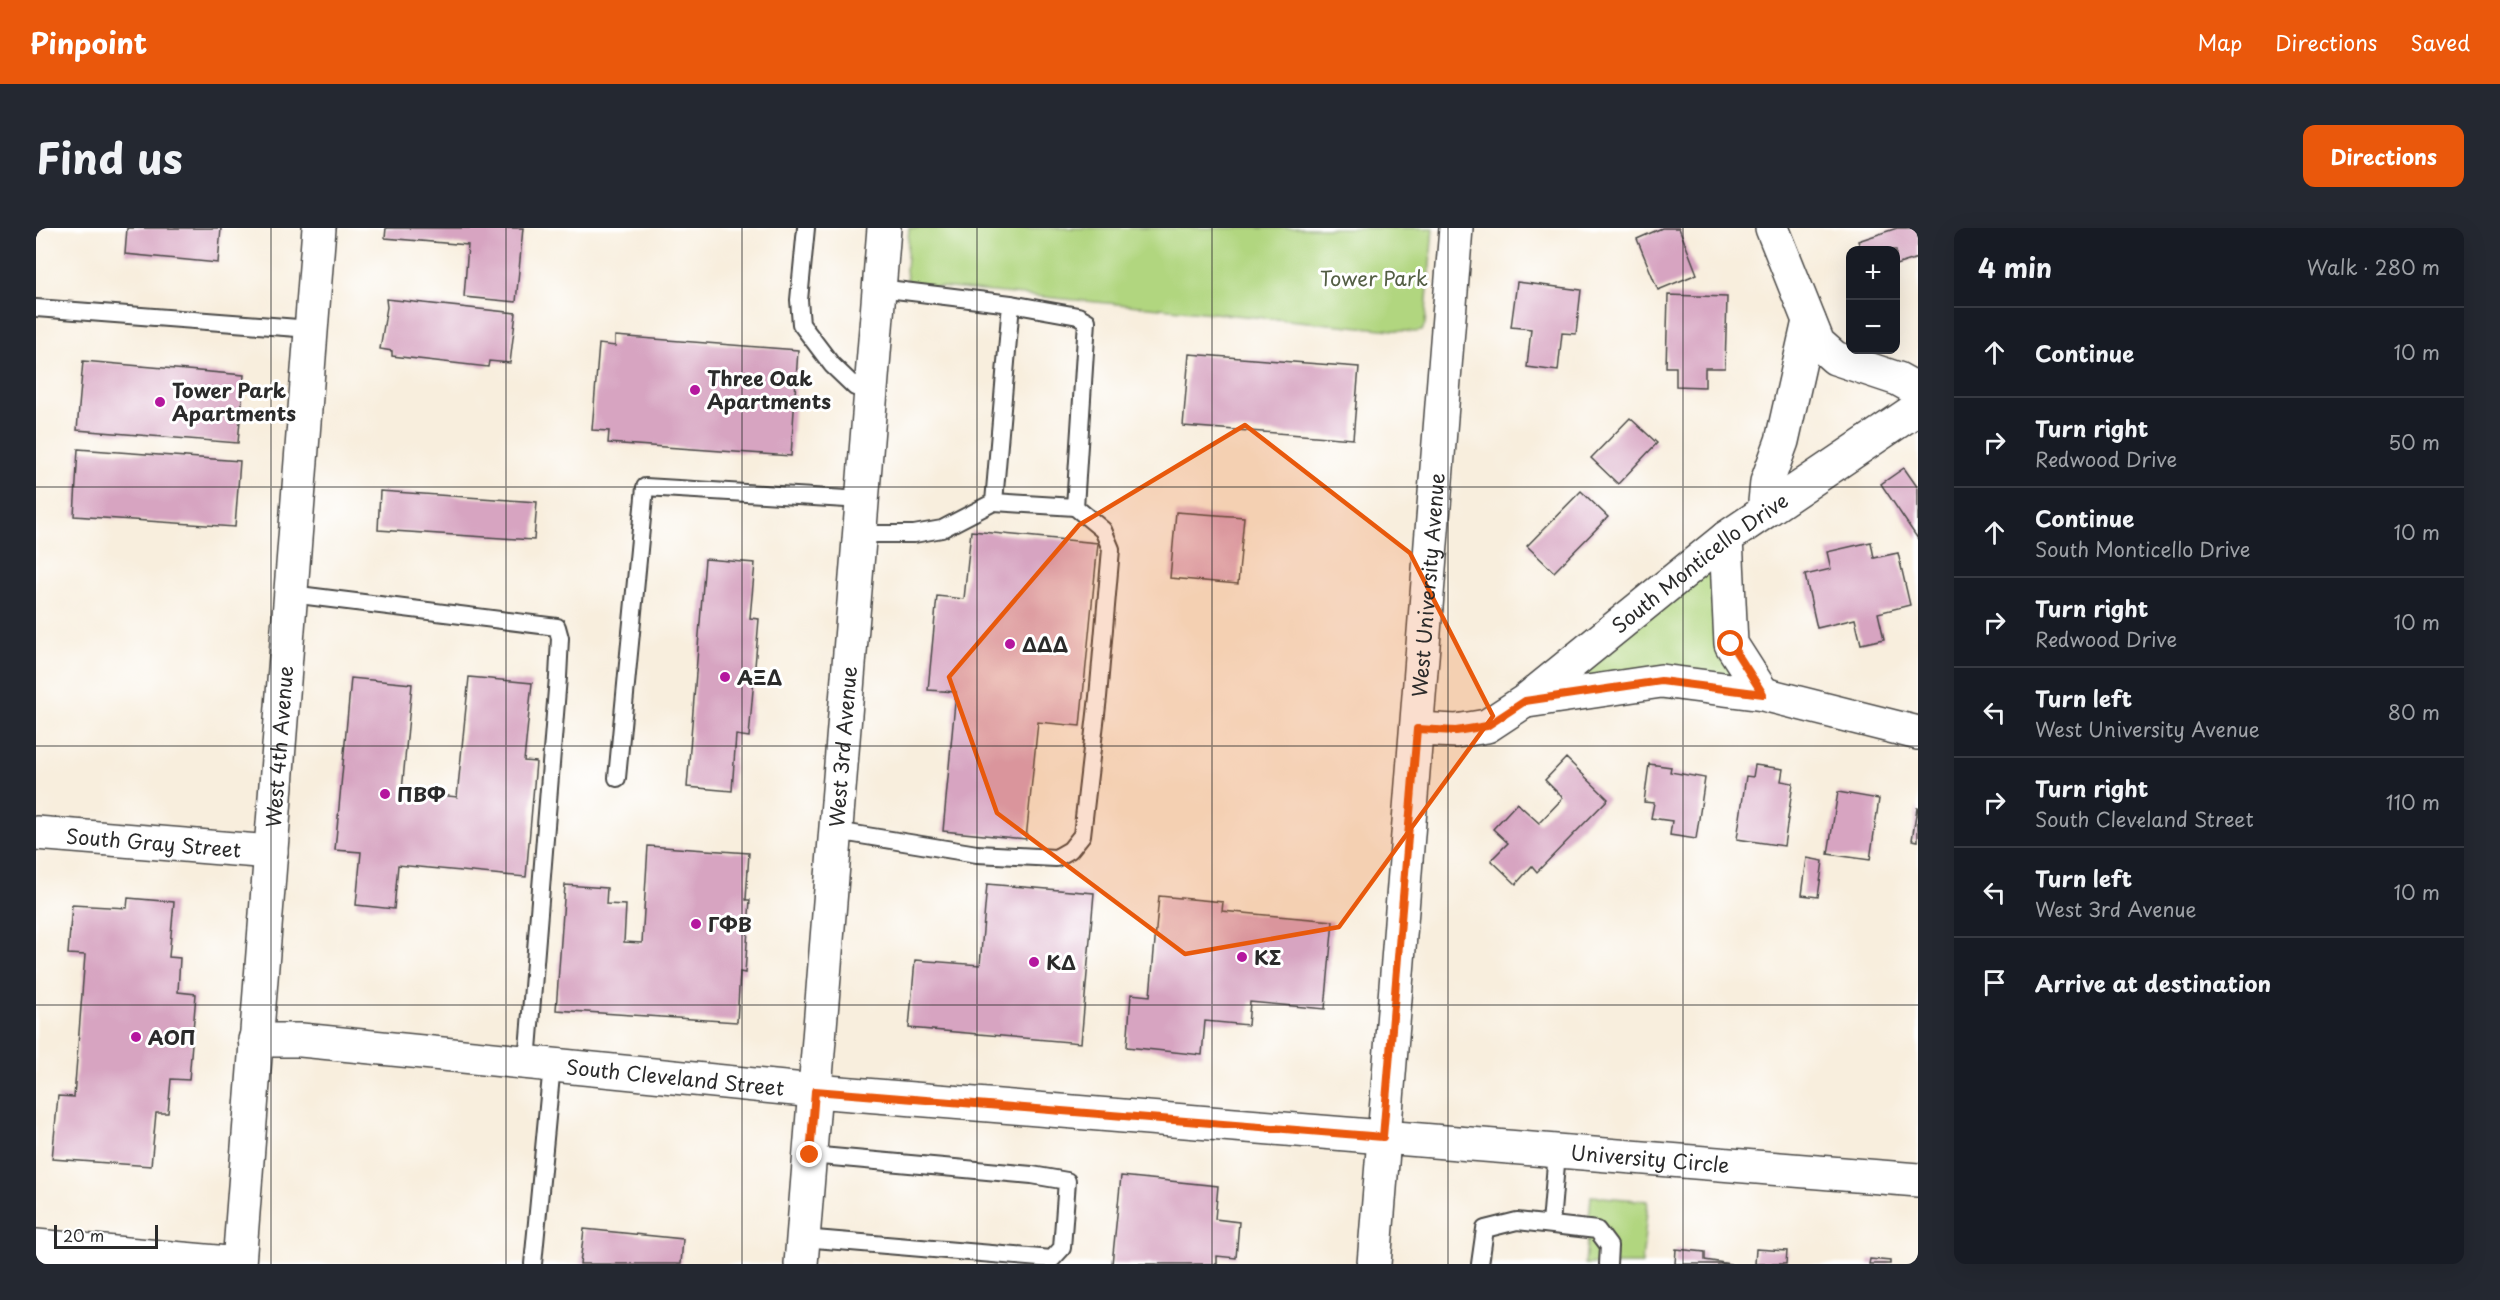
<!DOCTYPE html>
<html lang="en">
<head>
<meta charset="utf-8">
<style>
	:root { --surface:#171b24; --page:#242831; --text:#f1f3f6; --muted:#9ea1a6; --line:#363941; --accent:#ea580c }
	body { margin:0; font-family:"Playpen Sans",sans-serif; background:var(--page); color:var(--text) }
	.controls { position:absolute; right:18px; top:18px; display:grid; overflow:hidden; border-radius:12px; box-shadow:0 6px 24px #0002 }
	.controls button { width:54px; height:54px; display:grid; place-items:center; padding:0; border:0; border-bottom:2px solid var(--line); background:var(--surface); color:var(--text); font:30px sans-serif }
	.scale { position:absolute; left:18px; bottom:15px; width:104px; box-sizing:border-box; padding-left:6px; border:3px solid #2b2b2b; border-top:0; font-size:16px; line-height:21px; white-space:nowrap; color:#2b2b2b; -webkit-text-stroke:4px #fff; paint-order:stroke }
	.stop { position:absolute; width:18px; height:18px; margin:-14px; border:4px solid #ea580c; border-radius:50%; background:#fff }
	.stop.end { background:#ea580c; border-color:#fff; box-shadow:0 2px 6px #0008 }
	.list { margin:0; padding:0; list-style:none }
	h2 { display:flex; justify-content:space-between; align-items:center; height:78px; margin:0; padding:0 24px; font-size:26px }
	h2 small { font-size:20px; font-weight:400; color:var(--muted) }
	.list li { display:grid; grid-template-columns:39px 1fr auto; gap:18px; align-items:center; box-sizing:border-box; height:90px; padding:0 24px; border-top:2px solid var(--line) }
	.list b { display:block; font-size:22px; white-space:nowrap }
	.list p { margin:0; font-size:20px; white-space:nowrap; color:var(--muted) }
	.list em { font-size:20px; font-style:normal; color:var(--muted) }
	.icon { flex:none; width:33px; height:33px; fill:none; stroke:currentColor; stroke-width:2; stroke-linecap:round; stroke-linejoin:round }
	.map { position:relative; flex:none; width:1882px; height:1036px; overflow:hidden; border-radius:12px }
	header { display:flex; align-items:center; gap:36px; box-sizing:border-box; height:84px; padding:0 30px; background:var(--accent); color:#fff }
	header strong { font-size:28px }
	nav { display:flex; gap:33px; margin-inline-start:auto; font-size:21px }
	.intro { display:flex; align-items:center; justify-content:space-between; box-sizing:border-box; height:144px; padding:0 36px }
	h1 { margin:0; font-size:42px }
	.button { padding:15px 27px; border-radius:12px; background:var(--accent); color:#fff; font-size:21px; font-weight:700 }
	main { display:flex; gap:36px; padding:0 36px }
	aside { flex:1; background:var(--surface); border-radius:12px; box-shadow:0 6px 24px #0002 }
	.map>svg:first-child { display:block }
	.green { fill:#b1d67f; stroke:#6e8055; stroke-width:1.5 }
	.building { fill:#d7a4c1 }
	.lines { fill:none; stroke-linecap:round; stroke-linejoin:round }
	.service-casing { stroke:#4a4846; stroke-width:20 }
	.minor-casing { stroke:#4a4846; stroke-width:36 }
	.tertiary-casing { stroke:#4a4846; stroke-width:36 }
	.service { stroke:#fff; stroke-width:16 }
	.minor { stroke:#fff; stroke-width:33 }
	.tertiary { stroke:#fff; stroke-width:33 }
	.route { stroke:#ea580c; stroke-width:8 }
	.marked { fill:#e8590c; fill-opacity:0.2; stroke:#e8590c; stroke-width:4.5; stroke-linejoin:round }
	.grid { fill:none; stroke:#2b2b2b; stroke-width:1.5; stroke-opacity:0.55 }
	.poi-dot { fill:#b5179e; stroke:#fff; stroke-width:2 }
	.labels { text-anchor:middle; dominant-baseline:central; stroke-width:6; stroke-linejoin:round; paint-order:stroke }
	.park-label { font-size:20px; fill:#535e44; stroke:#fff }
	.poi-label { font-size:20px; font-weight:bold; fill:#2b2b2b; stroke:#fff; text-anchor:start }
	.street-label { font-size:20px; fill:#2b2b2b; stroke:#fff }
</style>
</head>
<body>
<header>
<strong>Pinpoint</strong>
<nav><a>Map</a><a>Directions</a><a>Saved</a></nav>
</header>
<div class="intro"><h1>Find us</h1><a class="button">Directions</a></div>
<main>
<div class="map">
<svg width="1882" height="1036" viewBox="0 0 1882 1036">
	<rect width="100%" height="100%" fill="#fff"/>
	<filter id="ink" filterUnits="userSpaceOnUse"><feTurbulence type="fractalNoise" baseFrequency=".0167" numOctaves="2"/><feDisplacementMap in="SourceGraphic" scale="12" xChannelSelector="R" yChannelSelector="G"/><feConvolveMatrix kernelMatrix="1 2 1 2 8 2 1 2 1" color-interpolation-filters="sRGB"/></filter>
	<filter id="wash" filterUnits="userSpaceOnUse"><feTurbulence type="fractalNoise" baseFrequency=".008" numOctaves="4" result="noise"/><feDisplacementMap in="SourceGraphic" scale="24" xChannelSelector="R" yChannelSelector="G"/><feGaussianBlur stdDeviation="1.35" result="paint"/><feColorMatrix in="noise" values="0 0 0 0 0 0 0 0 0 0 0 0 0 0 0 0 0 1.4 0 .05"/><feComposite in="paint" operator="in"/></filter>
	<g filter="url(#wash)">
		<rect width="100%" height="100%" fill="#f8eedd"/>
		<g class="green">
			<polygon points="873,0 1397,0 1389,96 1386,103 1378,104 882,57 871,52 870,41"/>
			<polygon points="1690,310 1695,416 1727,466 1489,473"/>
			<polygon points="1555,968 1612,973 1606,1036 1549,1036"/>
		</g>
		<g id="blocks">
			<g class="building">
				<polygon points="91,0 185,0 182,35 89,26"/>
				<polygon points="350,0 487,0 480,74 428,69 432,17 349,10"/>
				<polygon points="1626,0 1643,0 1661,46 1622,62 1601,11"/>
				<polygon points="1861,0 1882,0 1882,30 1860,37 1860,22 1825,22 1822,13"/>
				<polygon points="1481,54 1545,62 1540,106 1526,105 1522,143 1491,139 1495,101 1475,99"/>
				<polygon points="1632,67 1691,69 1689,140 1669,140 1669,159 1640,158 1640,139 1630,139"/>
				<polygon points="350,71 480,85 474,135 453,133 452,139 356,128 356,123 344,121 351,79"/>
				<polygon points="579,108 762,122 755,228 572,215 573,203 556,202 563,116 579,118"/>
				<polygon points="1153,126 1323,139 1317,211 1147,198"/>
				<polygon points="47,133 208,147 202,215 41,202"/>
				<polygon points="1594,190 1621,215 1582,256 1555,230"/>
				<polygon points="42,221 204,233 199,299 38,288"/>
				<polygon points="1868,240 1882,260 1882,311 1845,256"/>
				<polygon points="344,263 501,274 498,312 342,302"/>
				<polygon points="1545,263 1572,289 1518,344 1491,318"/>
				<polygon points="1140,284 1208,289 1202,356 1134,350"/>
				<polygon points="935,303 1062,315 1044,498 1002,494 990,611 907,603 920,464 892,462 901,368 928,371"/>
				<polygon points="1835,314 1838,330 1862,325 1874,377 1842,385 1848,411 1825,416 1819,391 1781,400 1769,347 1795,341 1791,324"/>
				<polygon points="669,331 719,335 714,390 723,391 713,509 700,507 696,563 651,559"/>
				<polygon points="433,449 496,455 488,533 500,534 490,649 362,637 358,681 320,677 325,624 299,622 315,450 376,456 366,563 421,569"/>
				<polygon points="1530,530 1572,571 1501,644 1496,638 1480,656 1455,632 1472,615 1457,601 1481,575 1503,595 1527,570 1509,552"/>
				<polygon points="1613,536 1635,539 1634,544 1669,550 1660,611 1634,607 1636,593 1615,590 1618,575 1608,574"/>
				<polygon points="1719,537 1747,541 1745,553 1757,555 1748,618 1701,611 1710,548 1717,549"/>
				<polygon points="1802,564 1843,571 1834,632 1792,626"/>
				<polygon points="1881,580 1882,580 1882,613 1876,612"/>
				<polygon points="612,618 713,625 710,672 714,672 709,745 704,744 701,794 520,782 529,657 571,660 570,676 590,677 588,714 606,715"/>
				<polygon points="1771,630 1787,633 1782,669 1766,667"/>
				<polygon points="951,656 1058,665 1045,815 873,800 879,732 944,737"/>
				<polygon points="1123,668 1187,674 1186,683 1297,693 1289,781 1214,774 1212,797 1169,793 1166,827 1091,819 1095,766 1114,768"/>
				<polygon points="92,670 138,674 133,729 144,730 142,764 160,766 153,852 135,851 132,885 120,885 115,938 16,931 22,868 38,869 49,727 32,726 36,677 91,680"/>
				<polygon points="1085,948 1182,958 1179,991 1203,994 1200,1030 1181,1028 1181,1036 1076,1036"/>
				<polygon points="548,1001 647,1011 645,1036 544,1036"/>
				<polygon points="1640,1021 1669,1024 1669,1032 1695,1036 1639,1036"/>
				<polygon points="1720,1021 1751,1023 1750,1036 1719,1036"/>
				<polygon points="1834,1031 1854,1033 1854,1036 1833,1036"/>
			</g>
		</g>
	</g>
	<g filter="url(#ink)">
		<use href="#blocks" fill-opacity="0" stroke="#4a4846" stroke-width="1.5"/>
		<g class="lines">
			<defs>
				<g id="service">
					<polyline points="770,0 763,72 765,96 796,137 819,159 835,165"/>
					<polyline points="0,80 275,101"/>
					<polyline points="958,274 1039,279 1051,93 1042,88 975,76"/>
					<polyline points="824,306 878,306 906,301 958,274 975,76 843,60"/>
					<polyline points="255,366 521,399 524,410 522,449 491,834"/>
					<polyline points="581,550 609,259 827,272"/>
					<polyline points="800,603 941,626 1020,630 1034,622 1046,607 1062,469 1075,321 1067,302 1039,279"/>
					<polyline points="1515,996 1521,924"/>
					<polyline points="767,1010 1016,1031 1026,1020 1031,953 996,947 774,927"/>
					<polyline points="497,1036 516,837"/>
					<polyline points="1444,1036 1449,1001 1481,993 1561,1002 1573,1018 1572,1036"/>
				</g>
				<g id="minor">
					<polyline points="1736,0 1782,115 1799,130 1862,151 1882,162"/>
					<polyline points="1728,284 1731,254 1746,213 1773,93"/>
					<polyline points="1690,310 1695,416 1727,466"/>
					<polyline points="1491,473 1625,453 1727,466 1882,505"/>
					<path id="s1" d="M 1381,501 L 1420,503 L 1451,498 L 1489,473 L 1690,310 L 1882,180"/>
					<path id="s2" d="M 0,605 L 235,624"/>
					<path id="s3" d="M 219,812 L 265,812 L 779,863 L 1347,909"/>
					<polyline points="0,1018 203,1036"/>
					<path id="s4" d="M 203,1036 L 283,0"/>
					<path id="s5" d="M 765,1036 L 848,0"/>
				</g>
				<g id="tertiary">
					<path id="s6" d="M 1347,909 L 1882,952"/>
					<path id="s7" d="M 1338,1036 L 1420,0"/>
				</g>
			</defs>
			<use href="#service" class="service-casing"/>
			<use href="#minor" class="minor-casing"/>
			<use href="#tertiary" class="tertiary-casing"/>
			<use href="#service" class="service"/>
			<use href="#minor" class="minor"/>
			<use href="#tertiary" class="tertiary"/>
		</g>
	</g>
	<g class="lines" filter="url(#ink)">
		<polyline class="route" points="774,927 779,863 1347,909 1381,501 1420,503 1451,498 1489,473 1625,453 1727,466 1695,416"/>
	</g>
	<path class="marked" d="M 1209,197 L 1374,325 L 1457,488 L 1303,699 L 1149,726 L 961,585 L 913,449 L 1043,297 Z"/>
	<path class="grid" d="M 235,0 L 235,1036M 470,0 L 470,1036M 706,0 L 706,1036M 941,0 L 941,1036M 1176,0 L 1176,1036M 1412,0 L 1412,1036M 1647,0 L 1647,1036M 0,259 L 1882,259M 0,518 L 1882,518M 0,777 L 1882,777"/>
	<g class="poi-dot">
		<circle cx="659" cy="162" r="6"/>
		<circle cx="124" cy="174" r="6"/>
		<circle cx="974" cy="416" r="6"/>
		<circle cx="689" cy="449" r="6"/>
		<circle cx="349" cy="566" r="6"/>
		<circle cx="660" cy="696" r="6"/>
		<circle cx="1206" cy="729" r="6"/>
		<circle cx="998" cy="734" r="6"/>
		<circle cx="100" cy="809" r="6"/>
	</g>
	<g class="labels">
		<g class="park-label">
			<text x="1338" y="50">Tower Park</text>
		</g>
		<g class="poi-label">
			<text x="671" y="150">Three Oak<tspan x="671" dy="23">Apartments</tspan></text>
			<text x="136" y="162">Tower Park<tspan x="136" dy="23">Apartments</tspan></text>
			<text x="986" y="416">ΔΔΔ</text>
			<text x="701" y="449">ΑΞΔ</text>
			<text x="361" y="566">ΠΒΦ</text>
			<text x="672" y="696">ΓΦΒ</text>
			<text x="1218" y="729">KΣ</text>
			<text x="1010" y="734">ΚΔ</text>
			<text x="112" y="809">AOΠ</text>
		</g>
		<g class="street-label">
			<text stroke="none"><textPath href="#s1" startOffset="339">South Monticello Drive</textPath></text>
			<text stroke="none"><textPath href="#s7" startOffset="681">West University Avenue</textPath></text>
			<text stroke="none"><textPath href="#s4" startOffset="519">West 4th Avenue</textPath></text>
			<text stroke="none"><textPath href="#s5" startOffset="519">West 3rd Avenue</textPath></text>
			<text stroke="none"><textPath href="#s2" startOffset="118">South Gray Street</textPath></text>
			<text stroke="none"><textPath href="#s3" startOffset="422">South Cleveland Street</textPath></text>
			<text stroke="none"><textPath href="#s6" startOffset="268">University Circle</textPath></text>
		</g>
	</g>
</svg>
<div class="controls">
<button>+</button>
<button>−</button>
</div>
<div class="scale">20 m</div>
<div class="stop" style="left:1695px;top:416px"></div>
<div class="stop end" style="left:774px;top:927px"></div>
</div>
<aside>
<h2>4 min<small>Walk · 280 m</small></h2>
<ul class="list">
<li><svg class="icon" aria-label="ahead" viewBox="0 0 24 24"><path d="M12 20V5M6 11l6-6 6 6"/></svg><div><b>Continue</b></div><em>10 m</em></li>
<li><svg class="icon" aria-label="right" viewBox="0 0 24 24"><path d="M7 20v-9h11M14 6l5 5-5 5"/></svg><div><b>Turn right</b><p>Redwood Drive</p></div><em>50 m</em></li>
<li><svg class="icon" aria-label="ahead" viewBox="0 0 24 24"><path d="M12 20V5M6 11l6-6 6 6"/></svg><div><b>Continue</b><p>South Monticello Drive</p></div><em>10 m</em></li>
<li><svg class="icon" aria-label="right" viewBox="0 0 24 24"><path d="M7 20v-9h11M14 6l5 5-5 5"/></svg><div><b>Turn right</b><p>Redwood Drive</p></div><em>10 m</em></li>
<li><svg class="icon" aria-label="left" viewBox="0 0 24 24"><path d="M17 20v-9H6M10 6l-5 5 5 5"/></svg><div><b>Turn left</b><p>West University Avenue</p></div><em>80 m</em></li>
<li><svg class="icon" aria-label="right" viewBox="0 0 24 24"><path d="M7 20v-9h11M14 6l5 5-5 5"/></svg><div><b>Turn right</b><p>South Cleveland Street</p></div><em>110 m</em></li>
<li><svg class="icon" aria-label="left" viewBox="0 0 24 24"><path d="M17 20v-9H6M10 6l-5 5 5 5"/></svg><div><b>Turn left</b><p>West 3rd Avenue</p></div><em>10 m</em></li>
<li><svg class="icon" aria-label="arrive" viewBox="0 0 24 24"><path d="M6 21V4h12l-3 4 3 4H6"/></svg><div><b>Arrive at destination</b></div></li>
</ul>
</aside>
</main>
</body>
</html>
